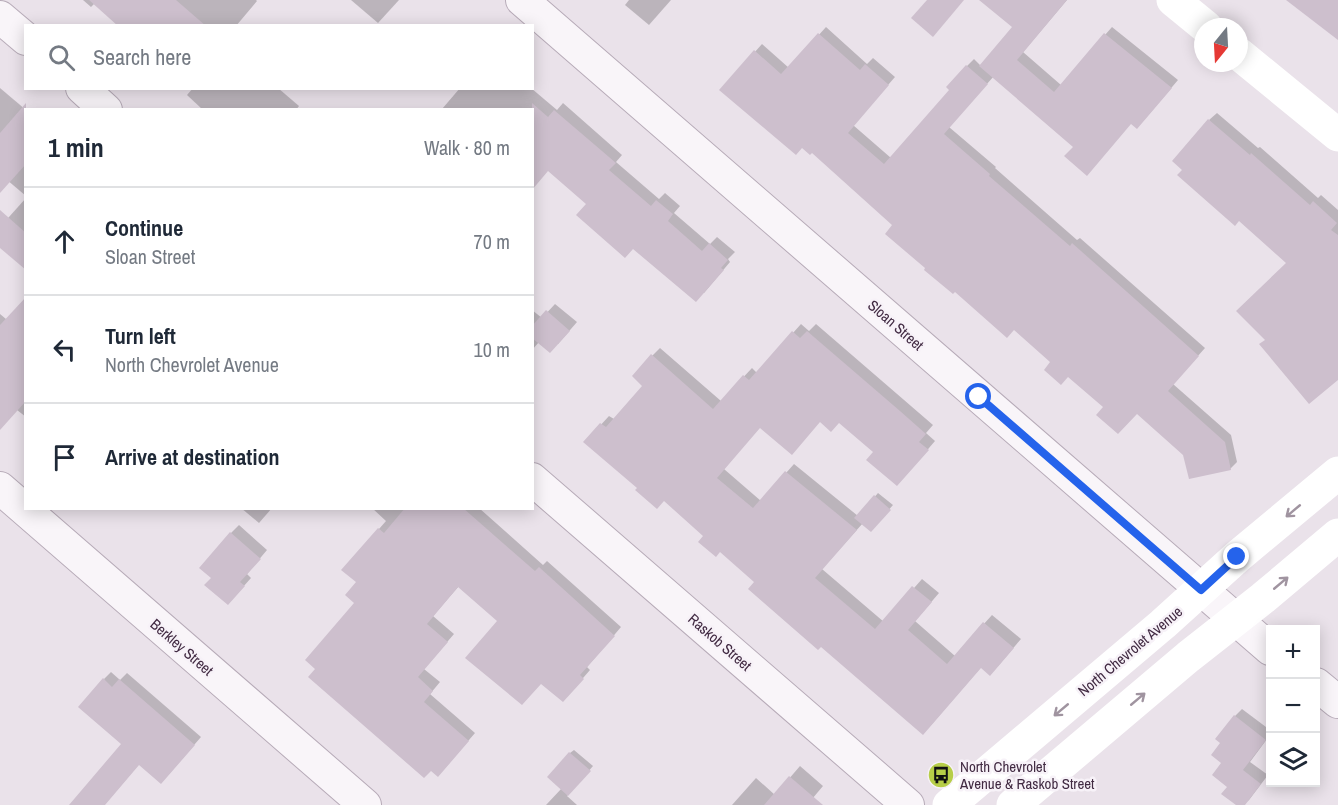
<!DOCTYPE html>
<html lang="en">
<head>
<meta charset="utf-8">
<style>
	:root { --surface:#fff; --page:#f2f2f3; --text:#1f2937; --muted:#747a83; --line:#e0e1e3 }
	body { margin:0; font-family:"Archivo Narrow",sans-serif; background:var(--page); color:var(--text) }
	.controls { position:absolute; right:18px; bottom:18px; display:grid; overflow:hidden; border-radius:0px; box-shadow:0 3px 15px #0003 }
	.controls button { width:54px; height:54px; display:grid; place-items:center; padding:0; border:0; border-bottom:2px solid var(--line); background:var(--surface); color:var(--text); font:30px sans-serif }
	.compass { position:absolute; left:1194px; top:18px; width:54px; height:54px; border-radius:50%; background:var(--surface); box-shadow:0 3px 15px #0003; rotate:198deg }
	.stop { position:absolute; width:18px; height:18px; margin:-14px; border:4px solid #2563eb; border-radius:50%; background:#fff }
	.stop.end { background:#2563eb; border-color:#fff; box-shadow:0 2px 6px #0008 }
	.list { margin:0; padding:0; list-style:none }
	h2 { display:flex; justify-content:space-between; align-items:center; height:78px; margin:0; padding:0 24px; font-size:26px }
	h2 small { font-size:20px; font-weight:400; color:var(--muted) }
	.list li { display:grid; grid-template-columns:39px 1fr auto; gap:18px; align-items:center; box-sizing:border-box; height:108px; padding:0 24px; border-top:2px solid var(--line) }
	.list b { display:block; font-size:22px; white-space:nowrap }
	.list p { margin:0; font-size:20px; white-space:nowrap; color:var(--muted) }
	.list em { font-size:20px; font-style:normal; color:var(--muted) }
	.icon { flex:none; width:33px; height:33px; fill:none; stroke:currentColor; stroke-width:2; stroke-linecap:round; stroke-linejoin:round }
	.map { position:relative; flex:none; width:1338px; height:805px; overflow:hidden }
	.search { position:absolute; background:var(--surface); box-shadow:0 3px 15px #0003; left:24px; top:24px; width:510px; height:66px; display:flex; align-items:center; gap:15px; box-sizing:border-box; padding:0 21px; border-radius:0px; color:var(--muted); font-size:22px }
	.panel { position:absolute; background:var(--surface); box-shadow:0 3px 15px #0003; left:24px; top:108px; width:510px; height:402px; border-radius:0px }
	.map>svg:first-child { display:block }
	.shadow { fill:#0003 }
	.building { fill:#cdbfcd }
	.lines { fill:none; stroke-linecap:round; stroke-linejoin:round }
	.street-casing { stroke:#b7abb8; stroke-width:34 }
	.street { stroke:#f9f5f9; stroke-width:32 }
	.secondary { stroke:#fff; stroke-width:33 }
	.oneway { stroke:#a094a0 }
	.route { stroke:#2563eb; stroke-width:8 }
	.labels { text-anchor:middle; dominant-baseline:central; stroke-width:5; stroke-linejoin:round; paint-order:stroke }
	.street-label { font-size:15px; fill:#412a42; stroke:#f7f2f8 }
	.poi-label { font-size:15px; fill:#412a42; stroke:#f7f2f8; text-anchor:start }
</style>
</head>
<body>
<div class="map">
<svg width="1338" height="805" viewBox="0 0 1338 805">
	<rect width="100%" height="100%" fill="#eae2ea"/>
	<g class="shadow">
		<polygon points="83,0 256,0 257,1 236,26 121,26 95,3 91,7"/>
		<polygon points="351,0 399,0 378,23"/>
		<polygon points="629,0 671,0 649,25 625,5"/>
		<polygon points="982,0 1067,0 1023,52 1061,85 1112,27 1178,80 1144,120 1132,122 1075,147 994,76 949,127 996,167 995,168 1077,240 1080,238 1205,348 1173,384 1231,435 1237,462 1230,469 1185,455 1137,412 1105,407 1014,328 955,290 927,268 894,225 812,151 721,90 762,44 789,68 826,27 867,64 873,58 895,77 853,125 891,158 951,89 967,66 974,59 981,66 1014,27"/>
		<polygon points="0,88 26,110 26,196 0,174"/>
		<polygon points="193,88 278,88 299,106 296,110 203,110 187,95"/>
		<polygon points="460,88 531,88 557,110 563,103 622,155 616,162 659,199 665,193 680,206 674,213 710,244 717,237 735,252 728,259 730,262 704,293 588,204 532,110 442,109"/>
		<polygon points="1217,113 1258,148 1260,147 1318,198 1321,195 1338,210 1338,378 1266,339 1288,263 1209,120"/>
		<polygon points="26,198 26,268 0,246 0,227"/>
		<polygon points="555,304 577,322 558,344 539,342 532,350 532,310 542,318"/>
		<polygon points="0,314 18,329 26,351 26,417 17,410 0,406"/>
		<polygon points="801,324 809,331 816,324 933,425 926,433 935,441 905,476 840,421 821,421 760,426 724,469 761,501 794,464 858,516 878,493 893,505 871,530 863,523 822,569 884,622 922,579 939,593 915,621 955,656 992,615 1021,639 998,666 981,667 931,725 756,582 664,499 639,488 585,442 609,416 614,419 644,386 652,356 660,348 721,401 752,368 757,373"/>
		<polygon points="241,508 272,508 259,523"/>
		<polygon points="372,508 479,508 543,565 547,561 621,627 587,667 590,670 570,693 500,621 459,586 433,616 454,634 424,669 440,682 430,694 475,733 445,768 431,769 356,602 358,582 343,570 386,521"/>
		<polygon points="239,525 267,550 247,574 251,578 235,596 213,578 231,533"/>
		<polygon points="111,672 120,680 127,673 201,737 168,775 140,763 104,805 91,805 123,744 104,679"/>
		<polygon points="1242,709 1270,730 1270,735 1250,762 1268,775 1249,800 1243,805 1238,805 1229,787 1223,763 1222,743 1235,716"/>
		<polygon points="574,750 593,766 567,796 577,805 546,805 562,788 570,753"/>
		<polygon points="800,766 823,786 807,805 732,805 756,778 775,795"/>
	</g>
	<g class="building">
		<polygon points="89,0 176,0 206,26 118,26"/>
		<polygon points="927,0 964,0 933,37 911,18"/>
		<polygon points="979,0 1067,0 1017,60 1054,92 1104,33 1172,88 1137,129 1131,124 1087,176 1064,156 1073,147 979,66 1012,27"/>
		<polygon points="1286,0 1338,0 1338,40"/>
		<polygon points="818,33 860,70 865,64 889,85 848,133 884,164 949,90 946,87 966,65 988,84 944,134 990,174 989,176 1070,246 1072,243 1199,356 1168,391 1225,442 1231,470 1189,479 1183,455 1137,414 1118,434 1096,415 1103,407 1068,377 1061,385 1044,370 1050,362 1014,330 1007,338 955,292 953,294 924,270 925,268 885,234 892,225 812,153 810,155 802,148 796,155 719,90 754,50 781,74"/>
		<polygon points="26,103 26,164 0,193 0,133"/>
		<polygon points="532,103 548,117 554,110 595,145 616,163 609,170 651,206 656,200 673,214 668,221 702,251 709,243 728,260 721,268 724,270 696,302 633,249 625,258 576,215 586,204 548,171 532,190"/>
		<polygon points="1208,119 1250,155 1251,153 1310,205 1313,201 1337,223 1331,230 1338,235 1338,380 1309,404 1259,344 1265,340 1236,311 1286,263 1239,221 1235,226 1177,175 1182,170 1172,161"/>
		<polygon points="0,210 26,233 26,270 0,248"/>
		<polygon points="26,297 26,401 0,430 0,325"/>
		<polygon points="546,310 570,331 550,353 532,338 532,326"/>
		<polygon points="792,331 800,338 807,331 900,411 926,434 919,442 929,450 897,486 866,460 873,452 839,423 831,432 820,422 792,455 760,428 717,478 753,508 785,471 857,530 815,578 875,629 912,586 932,602 908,630 947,664 983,622 1014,648 990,676 981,668 923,735 821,647 818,650 748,589 754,582 720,552 716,557 698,542 703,536 664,501 657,509 635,490 637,488 583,442 600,423 606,427 642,386 632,376 651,354 713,409 743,375 749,380"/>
		<polygon points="874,495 891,510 871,532 854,518"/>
		<polygon points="405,508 463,508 535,571 539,567 615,636 580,675 584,679 563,702 541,684 522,705 465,658 497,621 458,587 427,624 448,642 418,677 433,691 424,702 469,741 438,777 431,771 424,778 308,677 315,669 305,660 354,603 345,595 356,582 341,570 378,528 384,533"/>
		<polygon points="230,532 261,559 240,582 245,586 228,605 204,585 211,578 199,568"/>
		<polygon points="103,678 112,687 119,679 195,745 161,784 139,765 105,805 69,805 121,744 78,707"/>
		<polygon points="1234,715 1266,740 1243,770 1261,784 1245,805 1236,805 1221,794 1227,787 1212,775 1221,763 1211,755 1220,743 1215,739"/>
		<polygon points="569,752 591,771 568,796 547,777"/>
		<polygon points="789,776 823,805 764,805"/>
	</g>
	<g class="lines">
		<defs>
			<g id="street">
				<polyline points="522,0 1270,649"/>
				<polyline points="0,17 26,39"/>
				<polyline points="82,88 106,110"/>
				<polyline points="532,479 908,805"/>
				<polyline points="0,488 365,805"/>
				<polyline points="1316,684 1338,702"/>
			</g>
		</defs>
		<use href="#street" class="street-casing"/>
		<use href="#street" class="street"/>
		<g class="secondary">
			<polyline points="1173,0 1206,27"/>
			<polyline points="1239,54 1338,135"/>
			<polyline points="949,805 1163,624 1237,557 1338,473"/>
			<polyline points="1013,805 1188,657 1263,598 1338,535"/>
		</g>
	</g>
	<defs><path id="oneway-shaft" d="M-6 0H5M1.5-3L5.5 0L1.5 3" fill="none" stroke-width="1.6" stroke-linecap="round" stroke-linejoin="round" transform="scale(1.5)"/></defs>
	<g class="oneway">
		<use href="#oneway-shaft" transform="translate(1293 511) rotate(140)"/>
		<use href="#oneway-shaft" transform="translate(1281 583) rotate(-40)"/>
		<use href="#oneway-shaft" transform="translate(1138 699) rotate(-40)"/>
		<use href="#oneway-shaft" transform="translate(1061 710) rotate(140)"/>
	</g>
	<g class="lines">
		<polyline class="route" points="979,397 1201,590 1237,557"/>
	</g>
	<defs>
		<symbol id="bus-disc" viewBox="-11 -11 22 22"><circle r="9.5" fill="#b7ce48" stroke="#f7f2f8"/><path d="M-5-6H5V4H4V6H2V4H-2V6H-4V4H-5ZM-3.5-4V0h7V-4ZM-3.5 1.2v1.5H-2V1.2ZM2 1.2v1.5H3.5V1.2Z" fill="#111"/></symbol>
	</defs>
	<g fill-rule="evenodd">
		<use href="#bus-disc" x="926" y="760" width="30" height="30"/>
	</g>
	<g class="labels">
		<g class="street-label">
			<text transform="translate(896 325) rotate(41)">Sloan Street</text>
			<text transform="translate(720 642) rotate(41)">Raskob Street</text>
			<text transform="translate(182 647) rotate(41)">Berkley Street</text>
			<text transform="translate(1130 651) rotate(-40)">North Chevrolet Avenue</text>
		</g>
		<g class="poi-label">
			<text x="960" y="766">North Chevrolet<tspan x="960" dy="17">Avenue &amp; Raskob Street</tspan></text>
		</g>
	</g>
</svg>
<div class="controls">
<button>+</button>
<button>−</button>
<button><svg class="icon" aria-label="layers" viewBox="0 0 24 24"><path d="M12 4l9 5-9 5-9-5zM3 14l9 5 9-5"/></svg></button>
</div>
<svg class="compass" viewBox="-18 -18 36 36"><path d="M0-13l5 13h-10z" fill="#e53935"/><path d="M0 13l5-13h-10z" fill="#747a83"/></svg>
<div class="stop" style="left:979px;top:397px"></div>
<div class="stop end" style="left:1237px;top:557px"></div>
<div class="search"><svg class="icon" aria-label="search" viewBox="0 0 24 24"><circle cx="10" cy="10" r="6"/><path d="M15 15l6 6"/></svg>Search here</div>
<section class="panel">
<h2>1 min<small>Walk · 80 m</small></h2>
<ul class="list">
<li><svg class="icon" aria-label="ahead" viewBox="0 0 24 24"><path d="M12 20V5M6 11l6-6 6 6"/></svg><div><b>Continue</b><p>Sloan Street</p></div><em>70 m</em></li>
<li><svg class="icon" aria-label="left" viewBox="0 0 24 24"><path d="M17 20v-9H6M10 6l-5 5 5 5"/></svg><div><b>Turn left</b><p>North Chevrolet Avenue</p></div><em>10 m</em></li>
<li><svg class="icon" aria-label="arrive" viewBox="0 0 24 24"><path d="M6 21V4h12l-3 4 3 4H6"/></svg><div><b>Arrive at destination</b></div></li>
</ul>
</section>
</div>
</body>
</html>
